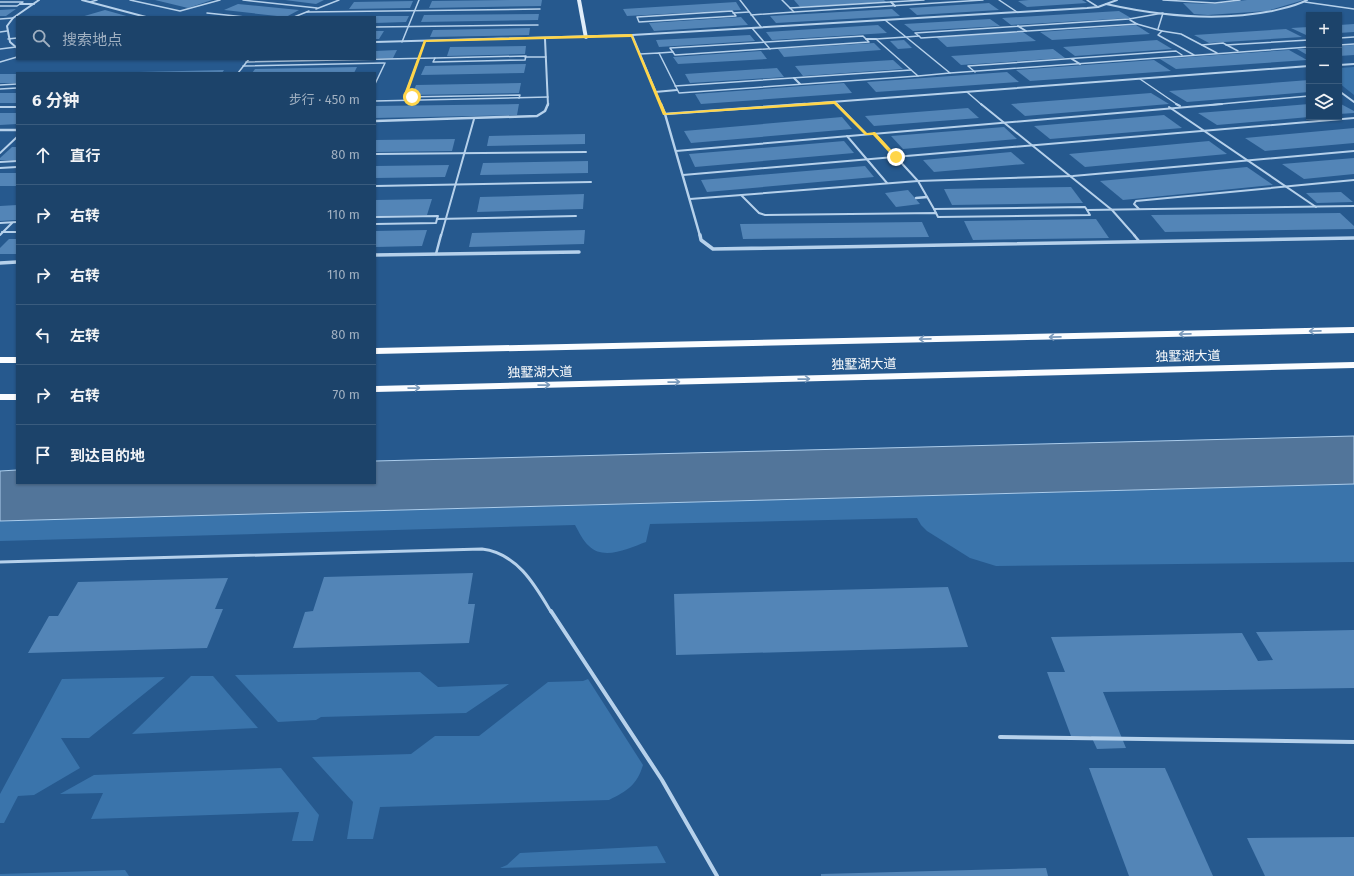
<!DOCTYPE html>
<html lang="zh">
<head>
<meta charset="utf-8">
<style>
	:root { --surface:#1c436a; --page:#294e72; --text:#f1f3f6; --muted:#a0b0c1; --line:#3a5c7e }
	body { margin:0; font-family:"Fira Sans","Noto Sans SC",sans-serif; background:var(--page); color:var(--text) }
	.controls { position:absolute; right:12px; top:12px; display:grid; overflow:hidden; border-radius:0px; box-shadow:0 1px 3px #0004 }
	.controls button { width:36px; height:36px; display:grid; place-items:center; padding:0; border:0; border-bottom:1px solid var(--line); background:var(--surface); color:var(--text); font:20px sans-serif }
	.stop { position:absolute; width:12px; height:12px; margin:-9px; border:3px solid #ffd54a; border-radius:50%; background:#fff }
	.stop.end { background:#ffd54a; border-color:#fff; box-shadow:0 1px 4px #0008 }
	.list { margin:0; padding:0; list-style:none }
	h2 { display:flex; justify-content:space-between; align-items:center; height:52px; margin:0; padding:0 16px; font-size:17px }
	h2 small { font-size:13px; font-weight:400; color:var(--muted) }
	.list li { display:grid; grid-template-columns:26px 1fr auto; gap:12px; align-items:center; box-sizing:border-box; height:60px; padding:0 16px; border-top:1px solid var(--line) }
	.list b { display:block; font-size:15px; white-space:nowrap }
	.list em { font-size:13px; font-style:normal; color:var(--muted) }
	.icon { flex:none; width:22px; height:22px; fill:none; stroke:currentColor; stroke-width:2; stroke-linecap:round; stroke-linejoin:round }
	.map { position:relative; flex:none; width:1354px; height:876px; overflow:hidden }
	.search { position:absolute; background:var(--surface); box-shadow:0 1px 3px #0004; left:16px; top:16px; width:360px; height:44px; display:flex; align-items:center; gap:10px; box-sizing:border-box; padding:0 14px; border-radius:0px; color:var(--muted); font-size:15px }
	.panel { position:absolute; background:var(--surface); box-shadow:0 1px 3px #0004; left:16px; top:72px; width:360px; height:412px; border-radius:0px }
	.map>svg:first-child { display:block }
	.green { fill:#3a74ab }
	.water { fill:#52759a; stroke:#abcceb }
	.building { fill:#5385b7 }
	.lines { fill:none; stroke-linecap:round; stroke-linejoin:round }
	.lane-far4 { stroke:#b6d1eb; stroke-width:1.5 }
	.lane-far3 { stroke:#b6d1eb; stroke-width:2 }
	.lane-far2 { stroke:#b6d1eb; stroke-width:2.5 }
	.lane-far1 { stroke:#b6d1eb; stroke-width:3 }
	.lane { stroke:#b6d1eb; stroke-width:4 }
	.street-far2 { stroke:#b6d1eb; stroke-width:2 }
	.street-far1 { stroke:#b6d1eb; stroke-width:2.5 }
	.street { stroke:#b6d1eb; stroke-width:3.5 }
	.secondary { fill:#e1edf9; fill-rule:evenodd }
	.primary { fill:#fafcff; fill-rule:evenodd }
	.oneway { stroke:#7b9abb }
	.route { fill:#ffd54a }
	.labels { text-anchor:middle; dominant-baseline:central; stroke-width:3; stroke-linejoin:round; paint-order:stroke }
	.street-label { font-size:13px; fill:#fff; stroke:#26598e }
</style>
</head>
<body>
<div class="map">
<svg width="1354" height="876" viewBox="0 0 1354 876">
	<rect width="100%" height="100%" fill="#26598e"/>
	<g class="green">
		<polygon points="1354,67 1354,95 1339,83 1339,68"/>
		<path d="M 1354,484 L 1354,562 L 996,566 L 970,558 L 927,531 L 921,525 L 917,518 L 650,524 L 646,542 C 629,548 604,561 589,546 C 583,541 579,532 575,525 L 0,541 L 0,521 Z"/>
		<polygon points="420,672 438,687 509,684 466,713 321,717 316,720 278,722 235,675"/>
		<polygon points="191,676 213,676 258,728 132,734"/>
		<polygon points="165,677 89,738 61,738 80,768 34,795 18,796 4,823 0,823 0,794 62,679"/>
		<path d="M 588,679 L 643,765 C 637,785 627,791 609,800 L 380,807 L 373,839 L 347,839 L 353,802 L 312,757 L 411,754 L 435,736 L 479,736 L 548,682 L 583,681 Z"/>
		<polygon points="281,768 319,815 313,841 292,841 299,812 91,819 103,793 60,794 94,775"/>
		<polygon points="657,846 666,863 500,868 507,865 520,853"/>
		<polygon points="125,870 129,876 0,876 0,874"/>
	</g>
	<polygon class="water" points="1354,436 1354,484 0,521 0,471 17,470 17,483 375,483 375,461"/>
	<g class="building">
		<polygon points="155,0 212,0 188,8"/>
		<polygon points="285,0 324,0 316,4"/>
		<polygon points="513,0 542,0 541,6 429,8 432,1"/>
		<polygon points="794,0 884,0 886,2 800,7"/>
		<polygon points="1029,0 1082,0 1087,3 1027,7 1018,1"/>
		<polygon points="1247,0 1304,0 1267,11 1208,15 1194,14 1183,3 1213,4"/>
		<polygon points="413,1 410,8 349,9 354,2"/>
		<polygon points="736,2 741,10 627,16 623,9"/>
		<polygon points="989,3 999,10 917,15 909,8"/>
		<polygon points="238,4 299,10 286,17 224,10"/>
		<polygon points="16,9 6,16 0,16 0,10"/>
		<polygon points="892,9 900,16 776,23 770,16"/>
		<polygon points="105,10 130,17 81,17"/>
		<polygon points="1119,11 1131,18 1011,25 1002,18"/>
		<polygon points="539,14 538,20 421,22 424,15"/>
		<polygon points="375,16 409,16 406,22 375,23"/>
		<polygon points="741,17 748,25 654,31 649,23"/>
		<polygon points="990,19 1000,26 913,31 904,24"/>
		<polygon points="1354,24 1354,32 1339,33 1339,25"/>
		<polygon points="878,25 887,33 772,40 766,32"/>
		<polygon points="1136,25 1150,34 1052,40 1040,32"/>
		<polygon points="1309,27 1309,35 1306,35 1291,28"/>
		<polygon points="530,28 529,35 430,37 433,30"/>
		<polygon points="1286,29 1302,37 1209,43 1194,35"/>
		<polygon points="375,31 384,31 379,39 375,39"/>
		<polygon points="1023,32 1036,41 947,47 936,37"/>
		<polygon points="750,35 755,41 659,47 656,40"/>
		<polygon points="904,40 912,48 898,49 890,41"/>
		<polygon points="1157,40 1172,49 1075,56 1063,47"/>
		<polygon points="874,43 881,50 784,57 778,49"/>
		<polygon points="1354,45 1354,55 1339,56 1339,46"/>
		<polygon points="526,46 525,54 447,56 450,47"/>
		<polygon points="1053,49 1065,58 961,65 951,56"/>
		<polygon points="1297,49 1309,49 1309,56"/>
		<polygon points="397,50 393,58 375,58 375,51"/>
		<polygon points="1289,50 1307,60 1176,69 1160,59"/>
		<polygon points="761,51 767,59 678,64 673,57"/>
		<polygon points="893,60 903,69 803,76 795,66"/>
		<polygon points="1154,60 1171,71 1030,81 1016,70"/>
		<polygon points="526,64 524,73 421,75 425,66"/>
		<polygon points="357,67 354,73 252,73 255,69"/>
		<polygon points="777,68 784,77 690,83 685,74"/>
		<polygon points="224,70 222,73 139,73 139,72"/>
		<polygon points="1007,72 1019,82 876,92 867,82"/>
		<rect x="0" y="74" width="17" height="9"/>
		<polygon points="1309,80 1309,92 1187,102 1169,91"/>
		<polygon points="521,83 519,93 412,95 416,85"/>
		<polygon points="844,83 852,93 701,104 695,94"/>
		<rect x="0" y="93" width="17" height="10"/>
		<polygon points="1151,93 1169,104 1025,116 1011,104"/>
		<polygon points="1339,103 1354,111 1354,113 1339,114"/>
		<polygon points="519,104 517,115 375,118 375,106"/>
		<polygon points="1309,104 1309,117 1217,125 1198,113"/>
		<polygon points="968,108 979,118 874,126 865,116"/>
		<polygon points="0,113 17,113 17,124 0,125"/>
		<polygon points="1164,115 1182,128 1050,139 1034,126"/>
		<polygon points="842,117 852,129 691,143 684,131"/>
		<polygon points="1004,127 1017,139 903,149 891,136"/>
		<polygon points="1354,128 1354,143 1265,151 1245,138"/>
		<polygon points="585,134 585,144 487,146 489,136"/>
		<polygon points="455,139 452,151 375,152 375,140"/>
		<polygon points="844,141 854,153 695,167 689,154"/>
		<polygon points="1209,141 1227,154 1085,167 1069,154"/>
		<polygon points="12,147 17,147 17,160 0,160 0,158"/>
		<polygon points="1011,152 1025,164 934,172 923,160"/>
		<polygon points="1354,158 1354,174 1304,179 1282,164"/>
		<polygon points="588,161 588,173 480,175 483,163"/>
		<polygon points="449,165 445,177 375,178 375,166"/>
		<polygon points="865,166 874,177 707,192 701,180"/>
		<polygon points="1247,167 1273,185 1123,200 1100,181"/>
		<rect x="0" y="173" width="17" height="13"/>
		<polygon points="1071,187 1083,203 952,205 944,189"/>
		<polygon points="908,190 920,204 896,207 885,193"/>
		<polygon points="1341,192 1353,202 1317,203 1306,193"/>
		<polygon points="584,194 583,209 477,212 480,197"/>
		<polygon points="432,199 427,215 375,216 375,200"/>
		<polygon points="17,205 17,220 0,221 0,206"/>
		<polygon points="1340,213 1354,226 1354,229 1165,232 1151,215"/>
		<polygon points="1096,219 1109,238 973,240 964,221"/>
		<polygon points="922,222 929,237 743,239 740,224"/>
		<polygon points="427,230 422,246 375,247 375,231"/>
		<polygon points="585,230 584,244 469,247 472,233"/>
		<polygon points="9,239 17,239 17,254 0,254 0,248"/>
		<polygon points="473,573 468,604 475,604 469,643 293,648 305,612 313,611 324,577"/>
		<polygon points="228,578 215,609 223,609 207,648 28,653 49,616 58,616 78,582"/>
		<polygon points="948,587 968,647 676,655 674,594"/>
		<polygon points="1354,630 1354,688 1103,692 1126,748 1097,749 1091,736 1071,736 1047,672 1065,672 1051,637 1242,633 1258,661 1273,660 1256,632"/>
		<polygon points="1089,768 1165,768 1213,876 1129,876"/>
		<polygon points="1354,837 1354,876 1265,876 1247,838"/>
		<polygon points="1046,868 1048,876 821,876 821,874"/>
	</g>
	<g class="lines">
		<g class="lane-far4">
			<polyline points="130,0 180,11 220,0"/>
			<polyline points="243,0 317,8"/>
			<polyline points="740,0 761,27"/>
			<polyline points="782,0 790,8"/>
			<polyline points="924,0 790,8 794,12 983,0"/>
			<polyline points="999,0 1017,12"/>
			<polyline points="1087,0 1098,7"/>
			<polyline points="1163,0 1215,3 1240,0"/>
			<polyline points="0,2 23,2 17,6 0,6"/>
			<polyline points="90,2 97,0"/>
			<polyline points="1305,2 1354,9"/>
			<polyline points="316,9 339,0"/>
			<polygon points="732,11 736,16 639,22 637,17"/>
			<polyline points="307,12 540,9"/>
			<polyline points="207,13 245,17"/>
			<polyline points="733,13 749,12"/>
			<polyline points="751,15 794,12"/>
			<polyline points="294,17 309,11"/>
			<polyline points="0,19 13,18"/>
			<polyline points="1137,24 1162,31 1158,35 1194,55"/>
			<polyline points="375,27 538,25"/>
			<polyline points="752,28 770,49"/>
			<polyline points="1162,31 1181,34 1217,53"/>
			<polyline points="0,32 7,31"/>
			<polygon points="863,36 869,42 675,55 670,48"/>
			<polyline points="919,36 921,38 1137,24 1130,20"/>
			<polyline points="1339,38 1354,37"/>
			<polyline points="8,39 17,38"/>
			<polyline points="402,42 419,0"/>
			<polyline points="1202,45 1223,43 1238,51"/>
			<polyline points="1226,45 1309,40"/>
			<polyline points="1339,45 1354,44"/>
			<polyline points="0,49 16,47"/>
			<polyline points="659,53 673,52"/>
			<polyline points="640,54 659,53 679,93 918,76 876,39 906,37 885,20"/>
			<polygon points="526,56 525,60 433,62 435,58"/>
			<polyline points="525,57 546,57"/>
			<polyline points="0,62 17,57"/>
			<polyline points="246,62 435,58"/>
			<polyline points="243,66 384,63"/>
			<polyline points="975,72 968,66 1176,51 1182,55"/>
			<polyline points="238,73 249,59"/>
			<polyline points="950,73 1309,47"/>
			<polyline points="918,76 950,73 906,37 919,36 915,33 1129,19 1163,13 1158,29"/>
			<polyline points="1140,79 1178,105"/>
			<polyline points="375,84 385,63"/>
			<polyline points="0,85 17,84"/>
			<polyline points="675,86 911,70"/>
			<polyline points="0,89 17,88"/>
			<polyline points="967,92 982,105"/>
			<polyline points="404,97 520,95 519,98"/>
			<polyline points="404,98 425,41"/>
			<polyline points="375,101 548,97"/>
			<polyline points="835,102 838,105"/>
			<polyline points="1210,105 1309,96"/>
		</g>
		<g class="lane-far3">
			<polyline points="837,104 866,134"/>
			<polyline points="981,104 1112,210 1135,236"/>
			<polyline points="1176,104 1180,106"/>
			<polyline points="0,107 17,107"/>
			<polyline points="1169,107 1316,207"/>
			<polyline points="874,133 918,181 934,209"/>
			<polyline points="847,136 887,183"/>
			<polyline points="676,151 1222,104"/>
			<polyline points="0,153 17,137"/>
			<polyline points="375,154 586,152"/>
			<polyline points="0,162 17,161"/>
			<polyline points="0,168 17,167"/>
			<polyline points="683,175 1354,118"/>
			<polyline points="375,186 591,182"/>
			<polyline points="741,195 759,213 765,215 936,213 938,217 1090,215 1087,210 1354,206"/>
			<polyline points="690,199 918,181 1073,176 1354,151"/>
			<polyline points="1139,209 1134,204 1136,201 1354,180"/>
			<polyline points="936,213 934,209 1085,207 1087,210"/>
			<polyline points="375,217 438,216 437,219 576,216"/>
			<polyline points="0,223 17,222"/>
			<polyline points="375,224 436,223 437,219"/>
			<polyline points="2,232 17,232"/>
			<polyline points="0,235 12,223"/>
			<polyline points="441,236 474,119"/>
		</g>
		<g class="lane-far2">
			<polyline points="1134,235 1139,241"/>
			<polyline points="436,254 441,235"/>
		</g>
		<path class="lane-far1" d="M 0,562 L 482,549 C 517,553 535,585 551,612"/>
		<g class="lane">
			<polyline points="551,611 662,780 717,876"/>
			<polyline points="1000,737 1354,742"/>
		</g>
		<g class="street-far2">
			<polyline points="82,0 146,17"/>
			<polyline points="891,2 895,6"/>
			<polyline points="20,4 34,4"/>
			<path d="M 1106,4 C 1160,16 1217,22 1272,11 C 1284,8 1296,6 1307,0"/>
			<polyline points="1018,26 1026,31"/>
			<polyline points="632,35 1087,8 1098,7 1117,0"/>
			<polyline points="545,39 548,105"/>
			<polyline points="866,39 876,39"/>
			<polyline points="375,42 632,35 661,105"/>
			<polyline points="17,48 10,42 7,26 13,18 39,0"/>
			<polyline points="101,59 117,59"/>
			<polyline points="1072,59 1080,64"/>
			<polyline points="1339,65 1354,64"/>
			<polyline points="794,78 800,84"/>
			<polyline points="1339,91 1354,102"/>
			<polyline points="655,92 677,90"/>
			<polyline points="791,105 1309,66"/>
		</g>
		<g class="street-far1">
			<polyline points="661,104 665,114 805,104"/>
			<polyline points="665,114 700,236"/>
			<polyline points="375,121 537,116 545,111 548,104"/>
			<polyline points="0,130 17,130"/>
			<polyline points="916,198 927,197"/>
		</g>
		<g class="street">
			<polyline points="700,235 701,240 713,249 1354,238"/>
			<polyline points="375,255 579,252"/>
			<polyline points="0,263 17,262"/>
		</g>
		<polygon class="secondary" points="577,0 581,0 588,38 586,39 584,38"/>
		<g class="primary">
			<polygon points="1354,327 1354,333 375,354 375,348"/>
			<rect x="0" y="357" width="17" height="6"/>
			<polygon points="1354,362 1354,368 375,392 375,386"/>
			<rect x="0" y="394" width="17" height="6"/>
		</g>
	</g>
	<defs><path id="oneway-shaft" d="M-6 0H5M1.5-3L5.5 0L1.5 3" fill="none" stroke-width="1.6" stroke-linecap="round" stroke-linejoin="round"/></defs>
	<g class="oneway">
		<use href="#oneway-shaft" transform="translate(1315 331) rotate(179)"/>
		<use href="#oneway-shaft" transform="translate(1185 334) rotate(179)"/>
		<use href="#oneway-shaft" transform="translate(1055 337) rotate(179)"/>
		<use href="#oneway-shaft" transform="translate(925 339) rotate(179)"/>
		<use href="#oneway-shaft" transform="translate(804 379) rotate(-1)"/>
		<use href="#oneway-shaft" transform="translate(674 382) rotate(-1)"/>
		<use href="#oneway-shaft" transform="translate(544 385) rotate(-1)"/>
		<use href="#oneway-shaft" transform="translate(414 388) rotate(-1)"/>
	</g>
	<polygon class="route" points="632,34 666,113 835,101 867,133 875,132 898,157 894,158 873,135 865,135 834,104 663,115 631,37 426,42 407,96 414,97 403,97 424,40"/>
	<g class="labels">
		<g class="street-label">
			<text transform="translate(1188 356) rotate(-1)">独墅湖大道</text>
			<text transform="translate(864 364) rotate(-1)">独墅湖大道</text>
			<text transform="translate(540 372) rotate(-1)">独墅湖大道</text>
		</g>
	</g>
</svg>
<div class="controls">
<button>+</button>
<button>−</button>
<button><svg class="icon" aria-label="layers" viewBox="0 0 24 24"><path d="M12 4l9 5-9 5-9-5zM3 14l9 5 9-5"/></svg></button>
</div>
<div class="stop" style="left:412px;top:97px"></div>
<div class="stop end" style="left:896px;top:157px"></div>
<div class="search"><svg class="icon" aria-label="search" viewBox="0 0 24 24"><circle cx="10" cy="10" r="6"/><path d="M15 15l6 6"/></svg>搜索地点</div>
<section class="panel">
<h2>6 分钟<small>步行 · 450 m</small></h2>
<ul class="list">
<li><svg class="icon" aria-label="ahead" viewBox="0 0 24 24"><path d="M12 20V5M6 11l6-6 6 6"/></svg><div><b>直行</b></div><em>80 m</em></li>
<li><svg class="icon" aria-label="right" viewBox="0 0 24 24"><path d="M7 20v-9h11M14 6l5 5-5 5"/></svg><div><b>右转</b></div><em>110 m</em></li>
<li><svg class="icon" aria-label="right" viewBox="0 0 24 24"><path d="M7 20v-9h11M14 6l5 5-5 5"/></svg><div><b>右转</b></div><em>110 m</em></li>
<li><svg class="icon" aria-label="left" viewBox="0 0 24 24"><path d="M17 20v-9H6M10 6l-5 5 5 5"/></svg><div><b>左转</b></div><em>80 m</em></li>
<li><svg class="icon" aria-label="right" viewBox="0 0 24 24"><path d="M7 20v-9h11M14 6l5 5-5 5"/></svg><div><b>右转</b></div><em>70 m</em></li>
<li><svg class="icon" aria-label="arrive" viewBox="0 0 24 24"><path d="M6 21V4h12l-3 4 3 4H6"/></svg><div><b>到达目的地</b></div></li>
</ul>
</section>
</div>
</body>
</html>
